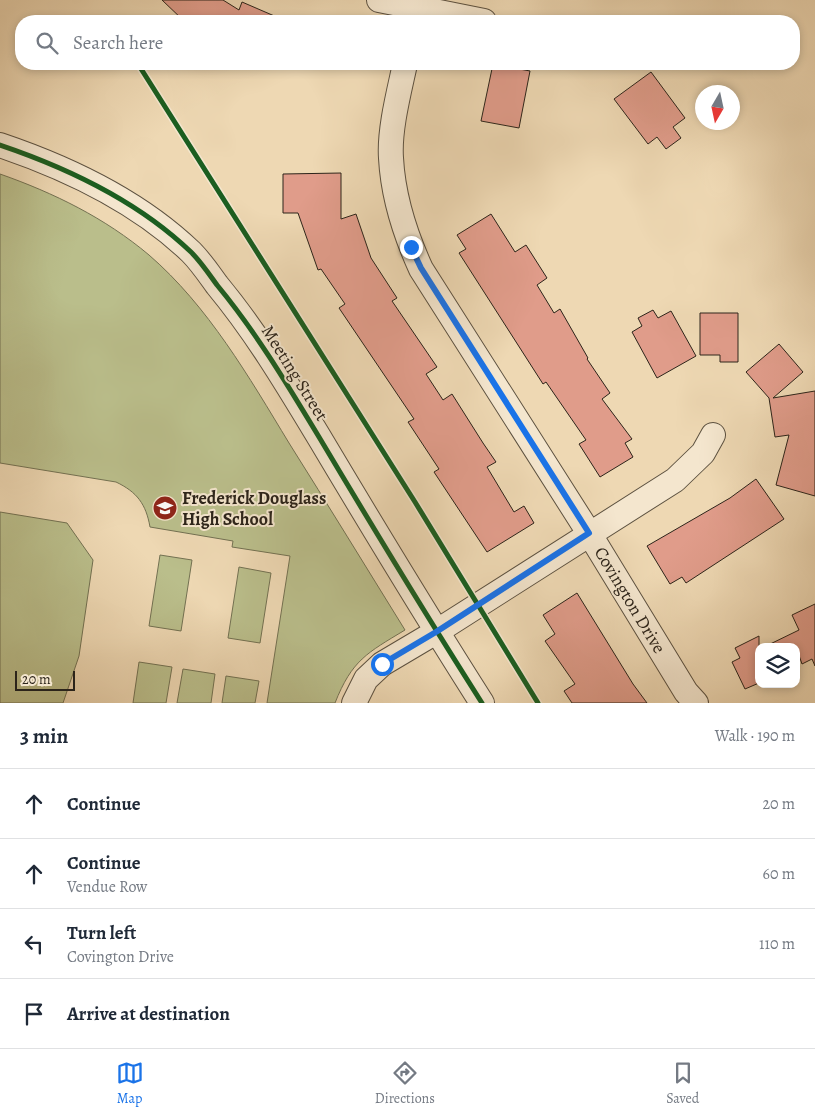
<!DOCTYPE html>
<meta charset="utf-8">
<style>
body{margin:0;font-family:Alegreya,serif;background:#f6f6f7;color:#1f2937}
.controls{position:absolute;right:15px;bottom:15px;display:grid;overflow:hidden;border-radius:10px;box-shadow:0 2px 8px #0003}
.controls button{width:45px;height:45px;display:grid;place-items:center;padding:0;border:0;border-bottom:1px solid #e0e1e3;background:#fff;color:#1f2937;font:25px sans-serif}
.compass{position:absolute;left:695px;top:85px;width:45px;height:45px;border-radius:50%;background:#fff;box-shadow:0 2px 8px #0003;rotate:189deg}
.scale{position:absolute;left:15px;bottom:12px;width:60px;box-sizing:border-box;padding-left:5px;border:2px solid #2c241a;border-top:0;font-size:14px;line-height:18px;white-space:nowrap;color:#2c241a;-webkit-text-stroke:4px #f4e6ce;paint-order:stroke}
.stop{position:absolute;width:15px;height:15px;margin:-11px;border:4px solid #1a73e8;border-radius:50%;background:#fff}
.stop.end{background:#1a73e8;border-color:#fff;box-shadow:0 1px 5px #0008}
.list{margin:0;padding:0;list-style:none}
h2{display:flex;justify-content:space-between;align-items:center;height:65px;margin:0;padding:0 20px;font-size:21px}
h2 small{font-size:16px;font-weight:400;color:#747a83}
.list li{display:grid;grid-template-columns:32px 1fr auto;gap:15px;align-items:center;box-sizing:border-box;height:70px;padding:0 20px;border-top:1px solid #e0e1e3}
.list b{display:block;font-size:19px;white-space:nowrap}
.list p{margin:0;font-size:16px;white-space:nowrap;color:#747a83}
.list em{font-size:16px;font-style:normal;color:#747a83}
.icon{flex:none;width:28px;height:28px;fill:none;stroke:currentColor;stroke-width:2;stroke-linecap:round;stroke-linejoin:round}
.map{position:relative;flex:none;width:815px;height:703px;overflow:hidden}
.search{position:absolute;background:#fff;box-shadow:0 2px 8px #0003;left:15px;right:15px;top:15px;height:55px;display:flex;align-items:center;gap:12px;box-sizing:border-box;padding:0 18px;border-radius:20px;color:#747a83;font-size:19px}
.sheet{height:345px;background:#fff}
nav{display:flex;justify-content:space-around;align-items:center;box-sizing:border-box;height:70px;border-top:1px solid #e0e1e3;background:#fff;font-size:14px;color:#747a83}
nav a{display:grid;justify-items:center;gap:2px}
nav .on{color:#1a73e8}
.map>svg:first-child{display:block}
.green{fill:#babe8b;stroke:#737152}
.building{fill:#e09c8a;stroke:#2c241a}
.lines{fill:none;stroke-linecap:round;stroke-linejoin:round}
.minor-casing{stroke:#5c5140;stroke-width:26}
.minor{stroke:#f4e6ce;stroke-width:24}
.cycleway-casing{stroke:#f4e6ce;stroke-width:8}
.cycleway{stroke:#1b5e20;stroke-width:5}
.route{stroke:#1a73e8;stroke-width:6}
.labels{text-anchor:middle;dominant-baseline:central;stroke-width:4;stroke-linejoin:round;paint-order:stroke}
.street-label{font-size:18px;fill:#2c241a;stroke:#f4e6ce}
.poi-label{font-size:18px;font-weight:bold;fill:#2c241a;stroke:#f4e6ce;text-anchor:start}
</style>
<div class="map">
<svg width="815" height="703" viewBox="0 0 815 703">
<rect width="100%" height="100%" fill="#eed8b3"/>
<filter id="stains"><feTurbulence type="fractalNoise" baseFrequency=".004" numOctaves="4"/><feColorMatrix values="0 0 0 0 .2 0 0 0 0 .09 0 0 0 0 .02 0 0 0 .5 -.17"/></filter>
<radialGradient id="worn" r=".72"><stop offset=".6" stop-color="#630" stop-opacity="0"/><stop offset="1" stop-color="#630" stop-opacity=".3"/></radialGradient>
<!-- green -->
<g class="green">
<path d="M0,174C54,193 105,218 149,255C208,306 249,377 289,443C328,505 366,567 405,630C367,653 352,660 335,703H267L290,556L232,547L233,541L150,527C146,504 137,492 116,482L0,463Z"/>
<path d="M0,512L67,523L93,560L79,656L63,703H0Z"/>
<path d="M160,555L192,560L181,631L149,626Z"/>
<path d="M239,567L271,573L260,643L228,638Z"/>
<path d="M139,662L172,667L166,703H133Z"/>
<path d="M183,669L215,674L211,703H177Z"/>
<path d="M226,676L259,681L255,703H222Z"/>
</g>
<!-- building -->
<g class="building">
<path d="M162,0H223L239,10L242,2L286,21H184Z"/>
<path d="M493,64L530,71L519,128L481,121Z"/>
<path d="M651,72L685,118L673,127L681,138L666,149L657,137L648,144L614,99Z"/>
<path d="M341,173V219L356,214L371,258L397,298L392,301L437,367L426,374L443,400L452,394L483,443L496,462L487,467L514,512L524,506L534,523L487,552L434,472L439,469L408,422L414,419L339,308L345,304L321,269L318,270L298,213H283V174Z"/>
<path d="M491,214L515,252L526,245L547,278L537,285L554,313L560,309L588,358L587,359L610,393L602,399L632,439L625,443L633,457L600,477L579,444L586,440L546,382L543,384L459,253L466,249L457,235Z"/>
<path d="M653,310L658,318L671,311L696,356L657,378L632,332L642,326L638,318Z"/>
<path d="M700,313H738V362H720V355H700Z"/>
<path d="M779,344L803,372L773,398L815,391V496L776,485L789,435L775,437L769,398L746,372Z"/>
<path d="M756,479L784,519L686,583L682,577L670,584L647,546L730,498Z"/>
<path d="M577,593L633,684L647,703H572L564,691L575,684L545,641L555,634L543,615Z"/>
<path d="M815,604V666L812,659L802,664L796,647H764L799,630L792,615Z"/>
<path d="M759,636V683L745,689L732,662L740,658L735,648Z"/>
</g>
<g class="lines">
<defs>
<g id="minor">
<path d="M379,0L484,21"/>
<path d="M405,64C399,92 389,130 391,158C393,196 405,234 421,269L589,533L686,692L696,703"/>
<path d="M0,145C68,168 138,201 191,252C201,262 209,274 217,285C256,332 287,384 319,437C372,526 426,615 482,703"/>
<path d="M354,703L366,679L382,664L436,632L675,480L703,453L713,435"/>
</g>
</defs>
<!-- minor casing -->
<use href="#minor" class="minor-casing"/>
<!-- minor -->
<use href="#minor" class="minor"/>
<defs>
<g id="cycleway">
<path d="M138,64L415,502L538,703"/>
<path d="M0,145C68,168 138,201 191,252C201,262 209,274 217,285C256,332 287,384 319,437C372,526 426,615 482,703"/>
</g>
</defs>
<!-- cycleway casing -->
<use href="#cycleway" class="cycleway-casing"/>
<!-- cycleway -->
<use href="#cycleway" class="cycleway"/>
</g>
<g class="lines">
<!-- route -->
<path class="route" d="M382,664L436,632L589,533L421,268L411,247"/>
</g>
<!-- icons -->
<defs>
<symbol id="school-disc" viewBox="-11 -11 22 22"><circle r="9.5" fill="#8f2418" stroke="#f4e6ce"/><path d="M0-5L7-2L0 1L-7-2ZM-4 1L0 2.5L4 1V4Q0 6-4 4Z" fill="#fff"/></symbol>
</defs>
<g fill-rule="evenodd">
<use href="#school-disc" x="151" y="494" width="28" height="28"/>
</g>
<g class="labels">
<!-- street labels -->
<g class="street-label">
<text transform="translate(295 373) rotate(58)">Meeting Street</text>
<text transform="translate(630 600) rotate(59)">Covington Drive</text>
</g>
<!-- poi labels -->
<g class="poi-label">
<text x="182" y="498">Frederick Douglass<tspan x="182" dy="21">High School</tspan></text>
</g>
</g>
<rect width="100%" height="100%" filter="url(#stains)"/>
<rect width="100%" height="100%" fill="url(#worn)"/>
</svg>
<div class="controls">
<button><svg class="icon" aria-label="layers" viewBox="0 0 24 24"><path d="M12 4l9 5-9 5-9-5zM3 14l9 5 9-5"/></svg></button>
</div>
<svg class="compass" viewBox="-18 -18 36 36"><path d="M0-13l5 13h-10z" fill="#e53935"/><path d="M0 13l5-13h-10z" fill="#747a83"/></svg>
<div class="scale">20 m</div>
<div class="stop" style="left:382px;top:664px"></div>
<div class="stop end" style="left:411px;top:247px"></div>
<div class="search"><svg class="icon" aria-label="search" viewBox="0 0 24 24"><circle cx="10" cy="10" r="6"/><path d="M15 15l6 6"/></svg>Search here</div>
</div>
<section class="sheet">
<h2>3 min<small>Walk · 190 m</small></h2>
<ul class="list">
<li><svg class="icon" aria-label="ahead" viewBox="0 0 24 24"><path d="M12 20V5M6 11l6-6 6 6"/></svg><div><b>Continue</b></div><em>20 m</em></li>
<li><svg class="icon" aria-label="ahead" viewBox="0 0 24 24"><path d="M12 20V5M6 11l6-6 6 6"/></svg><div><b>Continue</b><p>Vendue Row</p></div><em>60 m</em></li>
<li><svg class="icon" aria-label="left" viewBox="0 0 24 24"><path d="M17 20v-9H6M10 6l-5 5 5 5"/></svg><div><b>Turn left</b><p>Covington Drive</p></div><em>110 m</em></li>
<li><svg class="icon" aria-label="arrive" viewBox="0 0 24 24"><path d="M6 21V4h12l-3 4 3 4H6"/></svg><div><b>Arrive at destination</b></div></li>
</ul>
</section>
<nav>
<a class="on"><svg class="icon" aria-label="map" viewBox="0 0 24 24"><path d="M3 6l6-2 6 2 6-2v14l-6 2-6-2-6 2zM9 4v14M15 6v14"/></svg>Map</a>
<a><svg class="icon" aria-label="directions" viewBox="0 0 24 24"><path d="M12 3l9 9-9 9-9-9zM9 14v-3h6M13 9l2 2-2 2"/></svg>Directions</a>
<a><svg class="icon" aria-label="saved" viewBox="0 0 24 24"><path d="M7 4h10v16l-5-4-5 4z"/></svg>Saved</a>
</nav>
